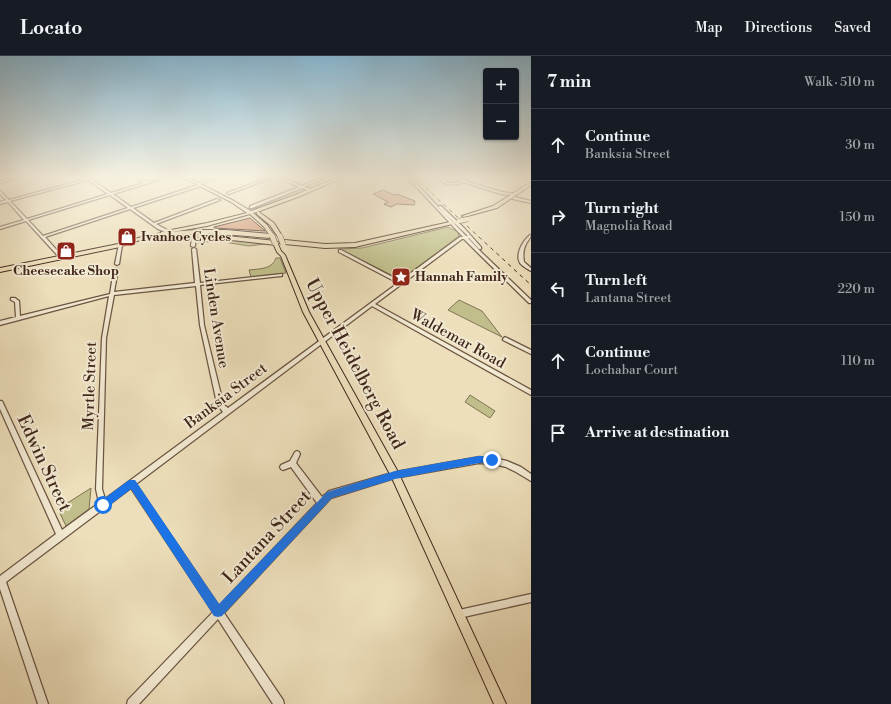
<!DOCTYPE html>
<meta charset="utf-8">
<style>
body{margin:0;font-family:"Libre Bodoni",serif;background:#242831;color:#f1f3f6}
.controls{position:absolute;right:12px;top:12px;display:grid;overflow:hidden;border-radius:4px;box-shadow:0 1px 3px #0004}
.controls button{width:36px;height:36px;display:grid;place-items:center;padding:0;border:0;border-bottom:1px solid #363941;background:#171b24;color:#f1f3f6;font:20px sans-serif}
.stop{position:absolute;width:12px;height:12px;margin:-9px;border:3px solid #1a73e8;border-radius:50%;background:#fff}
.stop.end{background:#1a73e8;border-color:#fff;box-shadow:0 1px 4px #0008}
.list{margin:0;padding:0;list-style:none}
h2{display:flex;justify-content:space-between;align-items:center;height:52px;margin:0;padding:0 16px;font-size:17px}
h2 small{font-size:13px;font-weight:400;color:#9ea1a6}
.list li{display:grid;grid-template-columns:26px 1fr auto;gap:12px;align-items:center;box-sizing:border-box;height:72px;padding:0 16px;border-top:1px solid #363941}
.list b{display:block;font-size:15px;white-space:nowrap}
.list p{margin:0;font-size:13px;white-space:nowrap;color:#9ea1a6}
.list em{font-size:13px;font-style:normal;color:#9ea1a6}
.icon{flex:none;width:22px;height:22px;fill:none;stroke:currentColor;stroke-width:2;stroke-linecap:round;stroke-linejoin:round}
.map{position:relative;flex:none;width:531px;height:648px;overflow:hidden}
header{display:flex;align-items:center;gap:24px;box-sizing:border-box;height:56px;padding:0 20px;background:#171b24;border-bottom:1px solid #363941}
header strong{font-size:19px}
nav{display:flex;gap:22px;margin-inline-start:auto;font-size:14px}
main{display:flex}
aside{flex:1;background:#171b24}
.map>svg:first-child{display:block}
.green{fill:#c0bf8b;stroke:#807353}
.building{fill:#d69d7d;stroke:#40271b}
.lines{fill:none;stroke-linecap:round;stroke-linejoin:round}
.minor-casing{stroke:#6b5543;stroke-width:2.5}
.major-casing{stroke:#40271b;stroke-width:2}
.highway-casing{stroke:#40271b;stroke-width:2}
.minor{fill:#f3ead3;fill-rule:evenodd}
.major{fill:#eddfbb;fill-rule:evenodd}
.highway{fill:#eddfbb;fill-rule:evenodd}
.rail{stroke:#40271b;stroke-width:1;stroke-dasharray:4 4;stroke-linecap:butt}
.major-bridge-far1-casing{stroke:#40271b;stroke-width:5;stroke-linecap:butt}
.major-bridge-casing{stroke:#40271b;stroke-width:6;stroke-linecap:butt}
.highway-bridge-casing{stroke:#40271b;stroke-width:5.5;stroke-linecap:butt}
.major-bridge-far1{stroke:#eddfbb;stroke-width:4}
.major-bridge{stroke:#eddfbb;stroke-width:5}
.highway-bridge{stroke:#eddfbb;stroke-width:4.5}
.route{fill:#1a73e8}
.labels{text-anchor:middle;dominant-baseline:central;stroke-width:4;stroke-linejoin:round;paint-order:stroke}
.far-poi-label{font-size:13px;font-weight:bold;fill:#40271b;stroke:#f3ead3;text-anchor:start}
.street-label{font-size:15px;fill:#40271b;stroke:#f3ead3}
.near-street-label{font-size:18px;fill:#40271b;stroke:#f3ead3}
</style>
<header>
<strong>Locato</strong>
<nav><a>Map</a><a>Directions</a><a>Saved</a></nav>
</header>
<main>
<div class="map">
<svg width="531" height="648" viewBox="0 0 531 648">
<rect width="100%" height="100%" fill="#eddfbb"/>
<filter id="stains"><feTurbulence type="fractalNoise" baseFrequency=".005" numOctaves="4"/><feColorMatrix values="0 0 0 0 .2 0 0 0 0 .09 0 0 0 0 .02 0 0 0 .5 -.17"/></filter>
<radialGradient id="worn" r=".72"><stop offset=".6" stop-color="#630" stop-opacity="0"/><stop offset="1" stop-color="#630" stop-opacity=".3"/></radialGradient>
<!-- green -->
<g class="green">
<path d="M301,132L305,134C289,142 266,155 249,151Z"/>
<path d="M448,171L458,176L459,180L401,224L340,193L362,192Z"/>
<path d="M198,181L229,182L265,188L249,190L217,185L195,187L194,183Z"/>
<path d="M276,202H280L286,217L251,221L249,214C259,213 273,213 276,202Z"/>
<path d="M459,244L482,255L502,281L448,254Z"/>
<path d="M470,339L495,355L490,362L465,346Z"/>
<path d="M91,432L89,453L66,470L58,453Z"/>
</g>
<!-- building -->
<g class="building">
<path d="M383,134L394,139L397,138L415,145L414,149L397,148L391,151L384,148L388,146L373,138Z"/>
<path d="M250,162L265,175L214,172V171Z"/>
</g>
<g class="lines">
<defs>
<g id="minor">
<path d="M16,121H21L0,127V125Z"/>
<path d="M85,121H88L111,137L144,127L134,121H137L147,126L164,121H168L113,138L131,151L201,128V130L133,152L154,167L217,143L220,144L156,168L169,175L170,176L168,177L158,173L130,153L45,181L62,200L63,201L61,202H60L26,165L0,173V171L24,164L8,146L0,148V146L6,144L0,138V135L9,144L86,123ZM88,124L108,138L27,163L10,145ZM110,139L128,152L43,180L28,164Z"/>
<path d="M215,121H219L198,129L196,128Z"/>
<path d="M270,121H274L229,138L227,137Z"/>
<path d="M277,121H281L302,130L323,121H327L304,131L311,133V135L302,132L252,152H250V150L299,131Z"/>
<path d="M407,121H410L466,180H468L439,152V150H441L464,172L481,191V193H479L469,182H468L481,196L531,244V247H529L479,198L464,183H462L375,248L531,334V339L372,250L136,428L219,550L317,447L291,411L283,414L281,413L280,411L281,409L290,405L295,396L297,395L299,396L300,398L296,407L322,441L327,437L329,435L395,416L479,401L494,402L507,405L521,411L531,418V425L516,416L506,411L494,408L479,407L395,422L331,442L224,557L283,644L284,648H273L218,563L139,648H127L128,644L213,556L131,432L6,526L48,648H38L0,533V520L56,478L0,353V345H2L3,347L62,474L99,447L96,433L102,282L109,240L0,269V265L16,261L15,246L11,244V242H15L19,245L20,260L110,238L114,213L116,212L118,213L114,236L195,227L192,193L194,192L196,193L200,227L282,218V220H281L200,229L204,269L222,343L224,349L228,352L398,227L339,196V194H341L400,225L460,181H463ZM196,230L200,269L216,343L220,352L223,356L105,443L102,433L106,282L114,239Z"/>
<path d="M438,121H441C447,128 452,128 460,125L450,121H454L462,124L467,121H470L465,125L502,136L515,138L514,139L501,138L463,126C453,130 445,130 438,121Z"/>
<path d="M514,141L531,145V147L513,143L512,142Z"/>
<path d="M192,179L195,180V190L193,191L191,190Z"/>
<path d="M530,179H531C530,183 528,184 526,188C523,193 523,200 524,206L531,212V215C528,213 522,210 520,207C515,198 523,185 530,179Z"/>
<path d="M119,188L122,189L119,208L117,209L115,208Z"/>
<path d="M505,281L531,294V298L503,284V283Z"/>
<path d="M531,538V546L459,562L456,561L455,558L456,555L459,554Z"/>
</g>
<g id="major">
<path d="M182,121H187L234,145L251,155L295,139L339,121H344L298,141L257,156H259L274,167L282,180V181H278L270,169L257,158V156L253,157L267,169L274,179V180H270L264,171L250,158L207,170L161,178V176L207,167L247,157L231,146Z"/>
<path d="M273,186H277L281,195L285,199L309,256L398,416L506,648H494L392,422L303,256L281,200L277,196L273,187Z"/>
</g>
<g id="highway">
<path d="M531,126V129L497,152L464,161L462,160L493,150Z"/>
<path d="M459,164L461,165V166L355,191L325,192L285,188L282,186L285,184L325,188L355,187Z"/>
<path d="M197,174H226L270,178L273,180L270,182L211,177L168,179L140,184L120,191L0,216V212L118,188L145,180L168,176Z"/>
<path d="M207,178L276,185L279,187L276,189L205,181V179Z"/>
</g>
</defs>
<!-- minor casing -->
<use href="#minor" class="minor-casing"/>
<!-- major casing -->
<use href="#major" class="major-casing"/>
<!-- highway casing -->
<use href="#highway" class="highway-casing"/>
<!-- minor -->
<use href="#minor" class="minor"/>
<!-- major -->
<use href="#major" class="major"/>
<!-- highway -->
<use href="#highway" class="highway"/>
<!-- rail -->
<path class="rail" d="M414,121L531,229"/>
<defs>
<path id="major-bridge-far1" d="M272,179L273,181"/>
<g id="major-bridge">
<path d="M272,180L275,187"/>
<path d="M280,180L283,188"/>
</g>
<path id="highway-bridge" d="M459,165L468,163"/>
</defs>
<!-- major-bridge-far1 casing -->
<use href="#major-bridge-far1" class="major-bridge-far1-casing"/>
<!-- major-bridge casing -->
<use href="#major-bridge" class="major-bridge-casing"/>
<!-- highway-bridge casing -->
<use href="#highway-bridge" class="highway-bridge-casing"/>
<!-- major-bridge-far1 -->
<use href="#major-bridge-far1" class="major-bridge-far1"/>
<!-- major-bridge -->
<use href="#major-bridge" class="major-bridge"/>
<!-- highway-bridge -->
<use href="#highway-bridge" class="highway-bridge"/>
</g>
<!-- sky -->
<linearGradient id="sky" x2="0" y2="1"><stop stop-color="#88b7d2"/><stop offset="0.57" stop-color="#f7f1e0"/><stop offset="1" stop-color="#f7f1e0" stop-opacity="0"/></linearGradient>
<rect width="531" height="212" fill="url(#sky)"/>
<!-- route -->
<path class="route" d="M479,400H492L496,404L492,407H479L395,423L332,442L222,560L218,561L214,560L131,433L106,452L103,453L100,452L98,449L100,446L129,424H135L219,548L327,436L395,415Z"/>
<!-- icons -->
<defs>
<symbol id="shop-square" viewBox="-11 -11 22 22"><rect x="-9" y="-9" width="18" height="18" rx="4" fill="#8f2418" stroke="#f3ead3"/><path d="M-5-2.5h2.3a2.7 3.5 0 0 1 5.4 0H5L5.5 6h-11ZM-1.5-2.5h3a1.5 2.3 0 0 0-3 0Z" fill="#fff"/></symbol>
<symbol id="sight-square" viewBox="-11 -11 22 22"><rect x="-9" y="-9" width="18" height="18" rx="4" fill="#8f2418" stroke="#f3ead3"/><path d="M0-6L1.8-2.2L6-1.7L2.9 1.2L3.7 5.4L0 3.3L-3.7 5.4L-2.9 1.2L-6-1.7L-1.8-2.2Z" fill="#fff"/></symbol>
</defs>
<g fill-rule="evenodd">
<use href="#shop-square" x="116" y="170" width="22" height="22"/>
<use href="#shop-square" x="55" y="184" width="22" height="22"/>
<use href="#sight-square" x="390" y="210" width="22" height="22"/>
</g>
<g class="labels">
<!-- far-poi labels -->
<g class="far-poi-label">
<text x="141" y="181">Ivanhoe Cycles</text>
<text x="66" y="215" text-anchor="middle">Cheesecake Shop</text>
<text x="415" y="221">Hannah Family</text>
</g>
<!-- street labels -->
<g class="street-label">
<text transform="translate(216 262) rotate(81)">Linden Avenue</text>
<text transform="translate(458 283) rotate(29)">Waldemar Road</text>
<text transform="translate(90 330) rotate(-88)">Myrtle Street</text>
<text transform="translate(226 340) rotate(-37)">Banksia Street</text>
</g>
<!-- near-street labels -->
<g class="near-street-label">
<text transform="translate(355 308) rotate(62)">Upper Heidelberg Road</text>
<text transform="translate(44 407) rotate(65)">Edwin Street</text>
<text transform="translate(267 481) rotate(-47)">Lantana Street</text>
</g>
</g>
<rect width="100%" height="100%" filter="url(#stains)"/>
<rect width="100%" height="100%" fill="url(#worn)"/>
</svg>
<div class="controls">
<button>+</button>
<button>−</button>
</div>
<div class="stop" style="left:103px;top:449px"></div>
<div class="stop end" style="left:492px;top:404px"></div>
</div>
<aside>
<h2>7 min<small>Walk · 510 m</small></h2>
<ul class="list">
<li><svg class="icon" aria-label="ahead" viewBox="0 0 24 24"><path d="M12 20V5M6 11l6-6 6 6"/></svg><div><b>Continue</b><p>Banksia Street</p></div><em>30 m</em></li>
<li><svg class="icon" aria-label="right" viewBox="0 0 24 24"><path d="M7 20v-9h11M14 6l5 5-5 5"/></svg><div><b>Turn right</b><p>Magnolia Road</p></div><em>150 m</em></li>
<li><svg class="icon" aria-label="left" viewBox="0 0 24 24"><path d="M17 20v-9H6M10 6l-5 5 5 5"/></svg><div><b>Turn left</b><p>Lantana Street</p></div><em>220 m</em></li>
<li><svg class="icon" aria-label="ahead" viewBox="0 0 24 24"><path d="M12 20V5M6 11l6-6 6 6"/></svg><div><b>Continue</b><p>Lochabar Court</p></div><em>110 m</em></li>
<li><svg class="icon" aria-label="arrive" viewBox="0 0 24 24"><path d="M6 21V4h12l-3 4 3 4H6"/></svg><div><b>Arrive at destination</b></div></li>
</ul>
</aside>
</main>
